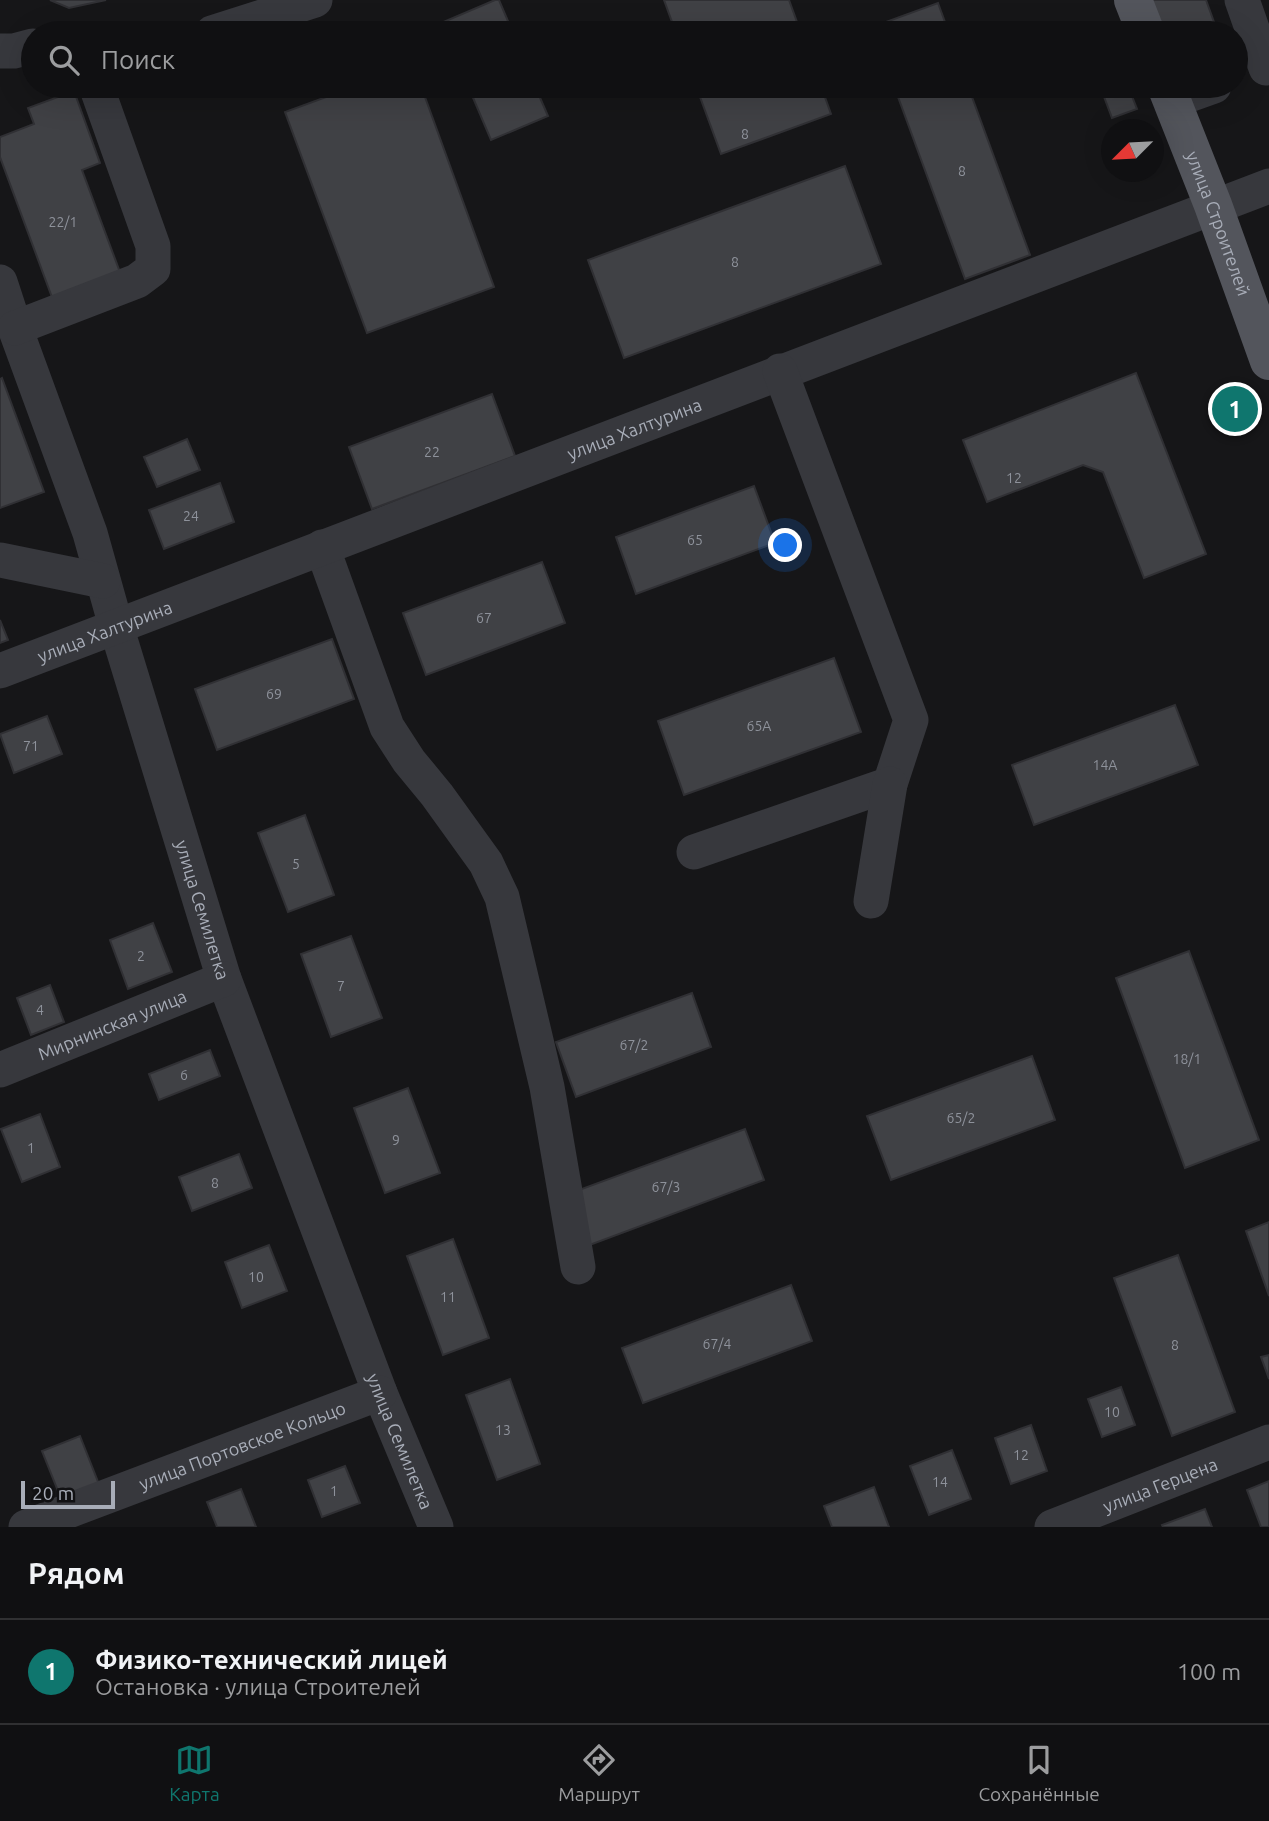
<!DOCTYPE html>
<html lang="ru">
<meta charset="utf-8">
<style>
body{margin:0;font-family:Ubuntu,sans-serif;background:#19191b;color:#f1f3f6}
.compass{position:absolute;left:1101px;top:119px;width:63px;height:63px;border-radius:50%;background:#101012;box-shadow:0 7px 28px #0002;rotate:246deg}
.scale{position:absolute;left:21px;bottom:18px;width:94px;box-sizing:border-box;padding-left:7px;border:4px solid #a8adb8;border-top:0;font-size:19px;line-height:24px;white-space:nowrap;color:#a8adb8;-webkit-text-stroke:5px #111113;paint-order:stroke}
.you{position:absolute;left:786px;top:546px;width:24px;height:24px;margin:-18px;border:5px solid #fff;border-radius:50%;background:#1a73e8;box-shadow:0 0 0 10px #1a73e833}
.badge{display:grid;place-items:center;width:46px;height:46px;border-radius:50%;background:#0f766e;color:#fff;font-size:23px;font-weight:700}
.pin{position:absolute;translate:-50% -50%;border:4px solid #fff;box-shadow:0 2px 7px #0006}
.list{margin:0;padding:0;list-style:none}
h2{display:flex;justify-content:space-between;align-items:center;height:91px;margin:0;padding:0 28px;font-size:30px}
h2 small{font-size:23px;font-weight:400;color:#9c9d9f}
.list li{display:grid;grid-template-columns:46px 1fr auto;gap:21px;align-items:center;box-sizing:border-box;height:105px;padding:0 28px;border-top:2px solid #303032}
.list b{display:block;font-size:26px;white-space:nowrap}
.list p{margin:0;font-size:23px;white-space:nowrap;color:#9c9d9f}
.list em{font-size:23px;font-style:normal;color:#9c9d9f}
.icon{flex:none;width:38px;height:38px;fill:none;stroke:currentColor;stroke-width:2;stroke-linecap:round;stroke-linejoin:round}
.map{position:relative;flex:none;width:1269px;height:1527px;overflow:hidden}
.search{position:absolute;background:#101012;box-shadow:0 7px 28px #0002;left:21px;right:21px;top:21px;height:77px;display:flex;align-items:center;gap:18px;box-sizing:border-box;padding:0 24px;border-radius:38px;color:#9c9d9f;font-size:26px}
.sheet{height:196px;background:#101012}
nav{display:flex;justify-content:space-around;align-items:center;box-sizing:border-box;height:98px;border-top:2px solid #303032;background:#101012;font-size:19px;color:#9c9d9f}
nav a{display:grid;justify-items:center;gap:4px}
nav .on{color:#0f766e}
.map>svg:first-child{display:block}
.building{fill:#404145;stroke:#303034;stroke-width:2}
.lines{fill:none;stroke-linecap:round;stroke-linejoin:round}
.minor{stroke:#37383d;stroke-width:35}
.major{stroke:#53555c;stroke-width:38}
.labels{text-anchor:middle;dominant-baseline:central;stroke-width:6;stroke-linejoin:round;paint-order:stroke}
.number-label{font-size:14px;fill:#8e929b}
.street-label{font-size:18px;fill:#a8adb8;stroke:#111113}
</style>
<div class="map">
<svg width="1269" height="1527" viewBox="0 0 1269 1527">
<rect width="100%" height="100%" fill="#161618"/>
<!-- building -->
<g class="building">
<path d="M50,0H106L69,8Z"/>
<path d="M495,0H499L513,33H445L441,23Z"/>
<path d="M664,0H789L801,33H676Z"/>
<path d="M1147,0H1206L1218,33H1159Z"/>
<path d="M938,3L949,33H874L872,27Z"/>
<path d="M356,86H421L494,287L367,333L285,112Z"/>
<path d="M468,86H535L548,116L491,140Z"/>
<path d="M696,86H821L831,114L721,154Z"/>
<path d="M894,86H968L1030,255L965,279Z"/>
<path d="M1100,86H1128L1137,109L1112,118Z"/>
<path d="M74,91L100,163L82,170L121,275L53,300L0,157V137L34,124L28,108Z"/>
<path d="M845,166L881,264L624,358L588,260Z"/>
<path d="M1136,373L1206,554L1144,578L1103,472L1083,465L987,502L963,440Z"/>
<path d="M2,378L44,492L0,508V379Z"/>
<path d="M492,394L515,456L372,509L349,447Z"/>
<path d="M187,439L200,470L157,487L144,457Z"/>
<path d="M220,483L234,522L164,549L149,510Z"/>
<path d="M754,486L775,543L636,594L616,537Z"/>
<path d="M542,562L565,623L426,675L403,613Z"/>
<path d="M0,620L8,640L0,643Z"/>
<path d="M332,639L354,699L217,750L195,689Z"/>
<path d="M834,658L861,732L684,795L658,721Z"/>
<path d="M1175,705L1198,765L1034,825L1012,765Z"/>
<path d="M47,716L62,754L14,773L0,734Z"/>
<path d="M305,815L334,895L288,912L258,833Z"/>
<path d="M153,923L172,972L128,989L110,940Z"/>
<path d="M351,936L382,1018L331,1037L301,954Z"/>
<path d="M1189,951L1259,1140L1185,1168L1116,978Z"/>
<path d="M50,985L64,1022L31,1035L17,998Z"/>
<path d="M692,993L711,1047L576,1097L556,1042Z"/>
<path d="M210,1050L220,1076L159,1100L149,1074Z"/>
<path d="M1032,1056L1055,1120L891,1180L867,1116Z"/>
<path d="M408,1088L440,1173L385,1193L354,1108Z"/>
<path d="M40,1114L60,1167L22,1182L1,1129Z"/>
<path d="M745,1129L764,1180L587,1246L568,1194Z"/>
<path d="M239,1154L252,1188L192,1211L179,1177Z"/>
<path d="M1269,1222V1296L1246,1231Z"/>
<path d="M453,1239L489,1338L443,1355L407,1256Z"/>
<path d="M269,1245L287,1291L242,1308L225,1262Z"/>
<path d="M1178,1255L1235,1412L1172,1436L1114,1278Z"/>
<path d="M791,1285L812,1341L643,1403L622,1348Z"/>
<path d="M1269,1355V1379L1261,1357Z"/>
<path d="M510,1379L540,1464L497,1480L466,1395Z"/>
<path d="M1121,1387L1135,1425L1102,1437L1088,1399Z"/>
<path d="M1031,1425L1047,1471L1011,1484L995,1438Z"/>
<path d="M80,1436L102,1492L64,1506L42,1451Z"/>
<path d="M952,1450L971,1499L929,1515L910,1466Z"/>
<path d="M345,1466L360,1503L322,1517L308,1480Z"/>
<path d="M1269,1481V1527H1261L1247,1490Z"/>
<path d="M874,1487L889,1527H832L824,1506Z"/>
<path d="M241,1489L256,1527H217L207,1502Z"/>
<path d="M1205,1509L1212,1527H1163L1162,1525Z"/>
</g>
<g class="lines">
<!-- minor -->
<g class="minor">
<path d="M1242,0L1266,68"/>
<path d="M212,33L315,0"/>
<path d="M0,51H14L33,46"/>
<path d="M1172,101L1214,86"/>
<path id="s1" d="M0,282L15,328L90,533L116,626L224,979L380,1393L436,1527"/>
<path d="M15,328L137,281L153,269V246L96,86"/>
<path d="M322,547L387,727L409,761L437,795L486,863L502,897L547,1087L578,1267"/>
<path d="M0,560L103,581"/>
<path id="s2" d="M0,671L1269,186"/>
<path d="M694,852L890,784L911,720L780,371"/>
<path d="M871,901L890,784"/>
<path id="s3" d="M0,1070L224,979"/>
<path id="s4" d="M26,1527L380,1393"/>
<path id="s5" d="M1052,1527L1269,1442"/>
</g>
<!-- major -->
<g class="major">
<path d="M1133,0L1146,33"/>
<path id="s6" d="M1166,86L1213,205L1269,361"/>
</g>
</g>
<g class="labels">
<!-- number labels -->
<g class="number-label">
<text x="745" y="134">8</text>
<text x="962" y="171">8</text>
<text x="63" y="222">22/1</text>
<text x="735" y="262">8</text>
<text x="432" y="452">22</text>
<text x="1014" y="478">12</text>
<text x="191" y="516">24</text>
<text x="695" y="540">65</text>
<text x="484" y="618">67</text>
<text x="274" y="694">69</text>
<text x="759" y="726">65А</text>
<text x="31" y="746">71</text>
<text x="1105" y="765">14А</text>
<text x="296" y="864">5</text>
<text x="141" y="956">2</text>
<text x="341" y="986">7</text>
<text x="40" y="1010">4</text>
<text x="634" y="1045">67/2</text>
<text x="1187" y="1059">18/1</text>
<text x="184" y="1075">6</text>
<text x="961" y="1118">65/2</text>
<text x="396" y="1140">9</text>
<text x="31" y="1148">1</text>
<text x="215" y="1183">8</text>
<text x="666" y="1187">67/3</text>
<text x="256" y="1277">10</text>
<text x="448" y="1297">11</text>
<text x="717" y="1344">67/4</text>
<text x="1175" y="1345">8</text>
<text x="1112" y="1412">10</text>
<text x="503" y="1430">13</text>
<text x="1021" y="1455">12</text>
<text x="940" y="1482">14</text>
<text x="334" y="1491">1</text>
</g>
<!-- street labels -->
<g class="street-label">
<text stroke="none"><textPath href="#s6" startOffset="147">улица Строителей</textPath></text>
<text stroke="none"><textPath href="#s2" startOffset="679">улица Халтурина</textPath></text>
<text stroke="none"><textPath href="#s2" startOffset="112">улица Халтурина</textPath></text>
<text stroke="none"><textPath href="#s1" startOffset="660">улица Семилетка</textPath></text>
<text stroke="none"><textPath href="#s3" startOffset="121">Мирнинская улица</textPath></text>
<text stroke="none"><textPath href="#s1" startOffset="1227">улица Семилетка</textPath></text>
<text stroke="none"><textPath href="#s4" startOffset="231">улица Портовское Кольцо</textPath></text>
<text stroke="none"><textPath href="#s5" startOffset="116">улица Герцена</textPath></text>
</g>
</g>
</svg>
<svg class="compass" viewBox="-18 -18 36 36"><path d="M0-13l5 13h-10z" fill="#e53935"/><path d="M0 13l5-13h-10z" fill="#9c9d9f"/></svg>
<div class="scale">20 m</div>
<div class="you"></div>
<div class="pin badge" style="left:1235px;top:409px">1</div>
<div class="search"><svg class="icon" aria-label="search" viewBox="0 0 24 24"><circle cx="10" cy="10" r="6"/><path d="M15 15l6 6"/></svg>Поиск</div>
</div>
<section class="sheet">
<h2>Рядом<small></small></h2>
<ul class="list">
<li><span class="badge">1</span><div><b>Физико-технический лицей</b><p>Остановка · улица Строителей</p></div><em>100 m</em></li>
</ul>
</section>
<nav>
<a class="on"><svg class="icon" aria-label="map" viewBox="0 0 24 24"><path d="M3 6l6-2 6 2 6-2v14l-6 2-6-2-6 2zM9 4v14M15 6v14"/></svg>Карта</a>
<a><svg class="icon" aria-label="directions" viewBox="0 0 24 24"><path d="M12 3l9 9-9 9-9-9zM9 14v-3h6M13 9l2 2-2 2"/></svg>Маршрут</a>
<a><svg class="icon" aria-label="saved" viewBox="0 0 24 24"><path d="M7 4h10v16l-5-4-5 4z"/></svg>Сохранённые</a>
</nav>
